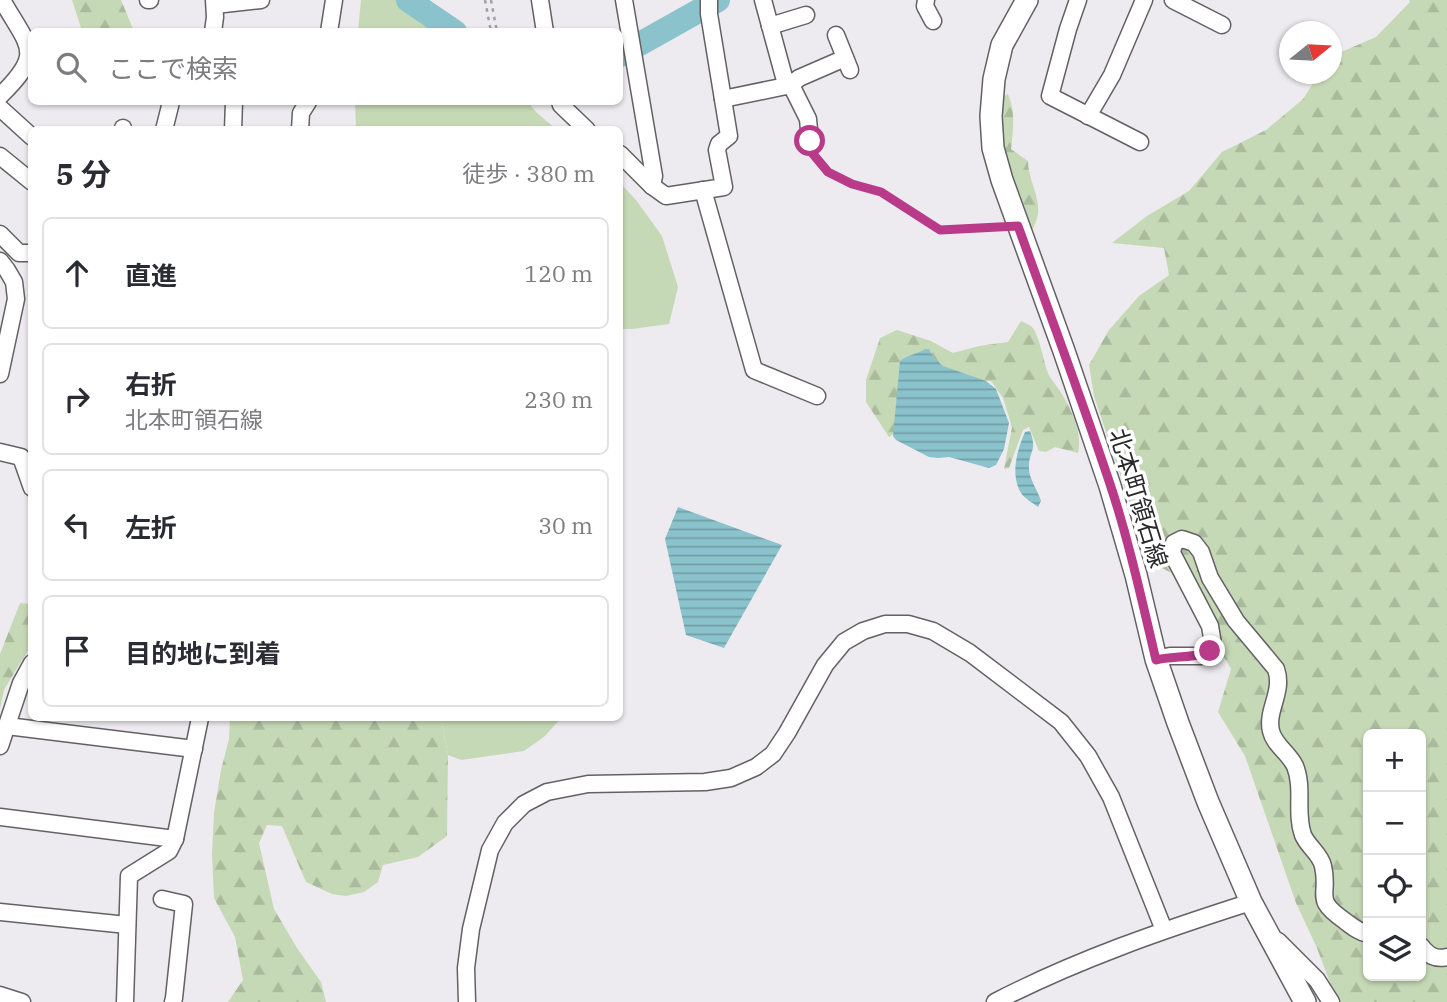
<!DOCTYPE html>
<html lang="ja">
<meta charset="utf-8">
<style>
body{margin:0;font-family:"IBM Plex Serif","Noto Sans JP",serif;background:#f7f7f7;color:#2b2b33}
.controls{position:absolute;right:21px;bottom:21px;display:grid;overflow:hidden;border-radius:10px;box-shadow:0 2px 5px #0004}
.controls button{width:63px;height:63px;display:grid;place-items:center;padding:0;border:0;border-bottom:2px solid #e1e1e2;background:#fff;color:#2b2b33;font:35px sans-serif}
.compass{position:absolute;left:1279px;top:21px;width:63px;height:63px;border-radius:50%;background:#fff;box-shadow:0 2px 5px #0004;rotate:72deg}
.stop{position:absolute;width:21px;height:21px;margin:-16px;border:5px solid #b93a88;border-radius:50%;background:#fff}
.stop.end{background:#b93a88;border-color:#fff;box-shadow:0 2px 7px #0008}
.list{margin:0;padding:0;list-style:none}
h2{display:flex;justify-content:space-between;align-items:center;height:91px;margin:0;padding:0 28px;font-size:30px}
h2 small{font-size:23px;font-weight:400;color:#7c7c81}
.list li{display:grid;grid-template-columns:46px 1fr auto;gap:21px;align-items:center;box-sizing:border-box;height:112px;margin:0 14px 14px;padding:0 14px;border:2px solid #e1e1e2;border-radius:10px}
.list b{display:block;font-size:26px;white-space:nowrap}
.list p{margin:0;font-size:23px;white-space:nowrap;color:#7c7c81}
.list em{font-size:23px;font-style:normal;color:#7c7c81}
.icon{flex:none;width:38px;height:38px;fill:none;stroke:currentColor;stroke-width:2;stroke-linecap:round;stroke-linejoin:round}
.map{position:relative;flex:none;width:1447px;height:1002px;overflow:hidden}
.search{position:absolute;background:#fff;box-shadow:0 2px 5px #0004;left:28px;top:28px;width:595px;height:77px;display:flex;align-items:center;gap:18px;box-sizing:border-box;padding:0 24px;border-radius:10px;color:#7c7c81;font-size:26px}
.panel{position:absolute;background:#fff;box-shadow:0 2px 5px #0004;left:28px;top:126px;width:595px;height:595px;border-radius:10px}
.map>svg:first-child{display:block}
.green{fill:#c6d9b6}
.forest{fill:url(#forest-firs);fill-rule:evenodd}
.water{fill:url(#water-rules)}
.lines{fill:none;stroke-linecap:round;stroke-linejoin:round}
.river{stroke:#8bc3cc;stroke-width:24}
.minor-casing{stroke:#636165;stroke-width:19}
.major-casing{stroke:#636165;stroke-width:24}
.path{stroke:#a3a1a4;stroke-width:2.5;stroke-dasharray:3.5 5;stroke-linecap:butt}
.minor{stroke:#fff;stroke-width:16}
.major{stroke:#fff;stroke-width:21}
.route{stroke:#b93a88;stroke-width:9}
.labels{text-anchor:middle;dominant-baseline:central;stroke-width:7;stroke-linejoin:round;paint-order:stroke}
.street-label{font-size:24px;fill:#29282a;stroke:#fff}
</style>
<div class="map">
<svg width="1447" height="1002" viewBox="0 0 1447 1002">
<defs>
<pattern id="forest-firs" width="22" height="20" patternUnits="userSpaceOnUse" patternTransform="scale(1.75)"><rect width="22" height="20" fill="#c6d9b6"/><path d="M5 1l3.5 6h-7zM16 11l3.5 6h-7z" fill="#aaba9d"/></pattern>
<pattern id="water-rules" width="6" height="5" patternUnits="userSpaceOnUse" patternTransform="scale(1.75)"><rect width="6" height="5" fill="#8bc3cc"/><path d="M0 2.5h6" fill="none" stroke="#729ea6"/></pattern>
</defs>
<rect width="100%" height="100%" fill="#edebef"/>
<!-- green -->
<g class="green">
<path d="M361,0H429L462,31H358Z"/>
<path d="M355,102H528L536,112L556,129H356Z"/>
<path d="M620,183L636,200L662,236L678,287L669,324L632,329H620Z"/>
<path d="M441,718H561L545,736L524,751L461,760L448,755Z"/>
</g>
<!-- forest -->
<g class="forest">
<path d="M72,0H121L134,31H82Z"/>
<path d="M1409,0H1447V1002H1337L1317,948L1296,903L1245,756L1218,712L1231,669L1177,576L1149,561L1094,396L1089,365L1109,330L1139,296L1169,275L1164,248L1112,243L1147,216L1189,191L1222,152L1266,130L1303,99L1319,74H1332V56L1376,37L1410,2ZM1368,734H1421V976H1368Z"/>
<path d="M1008,94C1016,112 1013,130 1011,149L1028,161C1028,179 1040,196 1038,214C1037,220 1034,226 1032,231L1028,228L1003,151L999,98Z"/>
<path d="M1021,321C1024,323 1028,324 1031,326C1041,336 1043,365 1050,377C1053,382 1057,386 1060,391C1071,409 1083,432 1078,453L1055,447L1046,452L1039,451L1029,427L1023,430L1009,468L1004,469L1012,427L1003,398L991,381H970L889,437L866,402V380L880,338L897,330L931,341L953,353L979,346L1008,342Z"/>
<path d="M20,603L31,604V645L4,690L0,709V654Z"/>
<path d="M230,718H441L448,755L447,836L418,857L383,865L378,882L364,892L346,896L332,894L306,882L282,826L267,825L259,843L274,909L297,948L321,982L326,1002H228L243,980L235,937L214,898L212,854L214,813L221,770L229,739Z"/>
</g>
<!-- water -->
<g class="water">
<path d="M925,349H929L933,357L943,366L986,381L996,389L1009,423L1004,449L996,465L989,468L949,457L938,458L929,457L896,440L893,436L900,361C907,355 916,355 925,349Z"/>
<path d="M1030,431C1038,452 1028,451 1029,469C1029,478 1038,491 1041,501L1038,507C1033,503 1024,498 1021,493C1010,474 1017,450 1025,432Z"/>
<path d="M678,507L782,545L724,648L686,635L665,539Z"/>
</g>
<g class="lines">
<!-- river -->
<g class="river">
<path d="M408,0L455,32"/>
<path d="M620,55L718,0"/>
</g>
<defs>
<g id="minor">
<path d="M148,0H150"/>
<path d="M540,0L545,32"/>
<path d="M624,0L654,176L652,186"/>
<path d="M763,0L784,77L791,85L799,78L845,58"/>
<path d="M926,0L925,6L933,21"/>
<path d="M1078,0L1068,29L1050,96L1140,142"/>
<path d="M1173,0L1222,25"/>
<path d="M215,5L261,0"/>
<path d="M770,26L806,15"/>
<path d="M213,32L215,17L214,0"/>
<path d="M329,32L334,0"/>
<path d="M836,35L850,70"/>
<path d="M0,96C45,52 29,48 2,0"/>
<path d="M723,99L791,85L808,119L810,141"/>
<path d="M560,102L561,105L587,130"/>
<path d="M0,108L32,137"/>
<path d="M1088,116L1112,75L1144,0"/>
<path d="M123,130V128"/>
<path d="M164,130L171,102"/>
<path d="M233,130L234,102"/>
<path d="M300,130L301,113L308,102"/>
<path d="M620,154L652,186L666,196L724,187L717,150L719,144L729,136L709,14V0"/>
<path d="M0,156L32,182"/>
<path d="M703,190L754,370L817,396"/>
<path d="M0,234L19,253H32"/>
<path d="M0,261L7,270L14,282L16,299L0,374"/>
<path d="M0,452L21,457L32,488"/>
<path d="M1156,659L1170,656H1202L1210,651L1213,644L1210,626L1172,553L1174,543L1182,539L1194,543L1201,552L1210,578L1236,621L1276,669C1284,692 1266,710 1271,731C1274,745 1289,753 1295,766C1304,788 1295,813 1303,835C1308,847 1320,853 1323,866C1330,897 1312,898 1345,921C1353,927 1359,932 1368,934"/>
<path d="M7,726L194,749"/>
<path d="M0,746L21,683L32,663"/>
<path d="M0,817L175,839"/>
<path d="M162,899L184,904L174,998L173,1002"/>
<path d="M0,912L127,925"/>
<path d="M1278,941L1317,980L1331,1002"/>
<path d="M1421,946C1428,955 1435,960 1447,957"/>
<path d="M0,995L22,1002"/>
<path d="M125,1002L129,876L169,851L175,839L200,718"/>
<path d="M467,1002L466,968L471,929L490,850L505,823L524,804L547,792L588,784L705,782L731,778L756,767L773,754L787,733L825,665L844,642L863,631L885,624H908L933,631L970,653L1061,722L1088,756L1111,797L1164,930"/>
<path d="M995,1002C1076,960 1163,930 1251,902"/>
</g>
<path id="major" d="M1027,0L1002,45L994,79L991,116L993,148L1002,180L1064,351L1110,486L1136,575L1156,659L1178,723L1208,802L1251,902L1305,1002"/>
</defs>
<!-- minor casing -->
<use href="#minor" class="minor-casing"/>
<!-- major casing -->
<use href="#major" class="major-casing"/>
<!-- path -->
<g class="path">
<path d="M485,0L491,32"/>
<path d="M491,0L497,32"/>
<path d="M813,154L828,172L852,184L881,192L940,230L1000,227"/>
</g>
<!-- minor -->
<use href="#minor" class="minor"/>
<!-- major -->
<use href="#major" class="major"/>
</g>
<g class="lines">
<!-- route -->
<path class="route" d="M810,141L813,154L828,172L852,184L881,192L940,230L1018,226C1049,312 1081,397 1110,484C1129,541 1142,601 1156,660C1171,656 1200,658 1210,651"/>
</g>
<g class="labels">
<!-- street labels -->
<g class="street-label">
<text transform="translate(1139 498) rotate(73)">北本町領石線</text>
</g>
</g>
</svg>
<div class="controls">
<button>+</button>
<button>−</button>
<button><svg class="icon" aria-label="locate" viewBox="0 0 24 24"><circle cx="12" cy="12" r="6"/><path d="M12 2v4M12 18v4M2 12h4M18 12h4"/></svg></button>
<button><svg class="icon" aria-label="layers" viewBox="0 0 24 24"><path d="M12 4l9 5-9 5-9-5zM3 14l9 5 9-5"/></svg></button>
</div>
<svg class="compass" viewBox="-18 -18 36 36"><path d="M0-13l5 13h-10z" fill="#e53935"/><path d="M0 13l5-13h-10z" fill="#7c7c81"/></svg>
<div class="stop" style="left:810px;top:141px"></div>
<div class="stop end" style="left:1210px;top:651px"></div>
<div class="search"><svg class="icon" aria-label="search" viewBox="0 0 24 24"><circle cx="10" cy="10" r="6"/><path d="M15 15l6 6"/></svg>ここで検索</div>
<section class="panel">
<h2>5 分<small>徒歩 · 380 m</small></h2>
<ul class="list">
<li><svg class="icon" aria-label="ahead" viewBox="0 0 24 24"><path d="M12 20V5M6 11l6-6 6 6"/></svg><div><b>直進</b></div><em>120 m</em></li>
<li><svg class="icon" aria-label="right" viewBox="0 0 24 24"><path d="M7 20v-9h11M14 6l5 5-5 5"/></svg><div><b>右折</b><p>北本町領石線</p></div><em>230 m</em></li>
<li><svg class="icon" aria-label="left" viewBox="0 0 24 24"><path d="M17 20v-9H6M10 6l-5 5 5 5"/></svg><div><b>左折</b></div><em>30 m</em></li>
<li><svg class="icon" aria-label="arrive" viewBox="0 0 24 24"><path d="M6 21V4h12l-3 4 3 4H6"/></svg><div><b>目的地に到着</b></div></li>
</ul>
</section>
</div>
